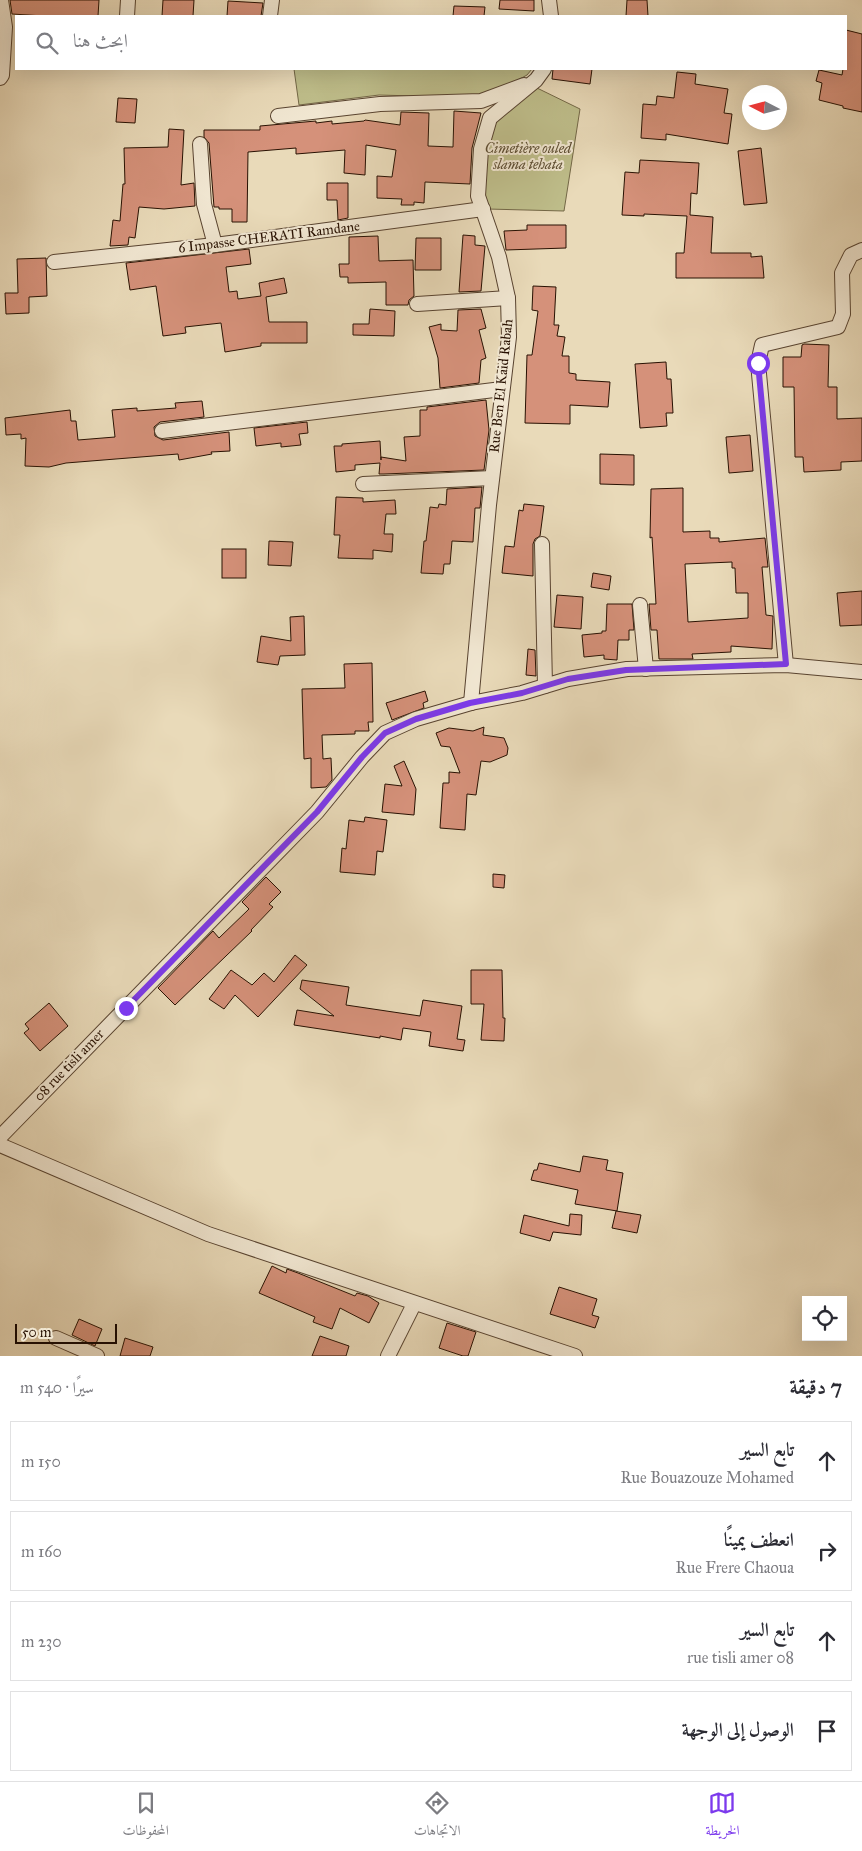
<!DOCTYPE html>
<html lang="ar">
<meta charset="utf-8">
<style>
body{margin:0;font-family:"IM FELL Great Primer",Amiri,serif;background:#f7f7f7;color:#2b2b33;direction:rtl}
.controls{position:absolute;right:15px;bottom:15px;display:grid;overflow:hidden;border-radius:0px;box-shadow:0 5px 20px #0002}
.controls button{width:45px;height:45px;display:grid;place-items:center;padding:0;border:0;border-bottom:1px solid #e1e1e2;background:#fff;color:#2b2b33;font:25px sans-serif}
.compass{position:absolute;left:742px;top:85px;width:45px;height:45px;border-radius:50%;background:#fff;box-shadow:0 5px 20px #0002;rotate:276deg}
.scale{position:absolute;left:15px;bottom:12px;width:102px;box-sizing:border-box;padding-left:5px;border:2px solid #281102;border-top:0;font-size:14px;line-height:18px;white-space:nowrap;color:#281102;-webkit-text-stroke:4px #f1e7d2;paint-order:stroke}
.stop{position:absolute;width:15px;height:15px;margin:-11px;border:4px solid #7c3aed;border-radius:50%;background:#fff}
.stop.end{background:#7c3aed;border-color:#fff;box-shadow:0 1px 5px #0008}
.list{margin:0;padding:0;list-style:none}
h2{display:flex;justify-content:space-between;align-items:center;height:65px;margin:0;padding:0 20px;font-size:21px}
h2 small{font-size:16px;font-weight:400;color:#7c7c81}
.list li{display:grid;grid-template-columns:32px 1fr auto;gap:15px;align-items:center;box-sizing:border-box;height:80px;margin:0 10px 10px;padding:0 10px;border:1px solid #e1e1e2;border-radius:0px}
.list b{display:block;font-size:19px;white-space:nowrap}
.list p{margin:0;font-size:16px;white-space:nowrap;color:#7c7c81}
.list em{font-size:16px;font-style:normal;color:#7c7c81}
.icon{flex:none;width:28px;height:28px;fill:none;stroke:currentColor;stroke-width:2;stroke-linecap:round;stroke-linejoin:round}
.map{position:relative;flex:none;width:862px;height:1356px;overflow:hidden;direction:ltr}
.search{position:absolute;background:#fff;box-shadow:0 5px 20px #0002;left:15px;right:15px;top:15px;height:55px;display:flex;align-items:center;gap:12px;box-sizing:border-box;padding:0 18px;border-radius:0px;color:#7c7c81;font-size:19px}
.sheet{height:425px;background:#fff}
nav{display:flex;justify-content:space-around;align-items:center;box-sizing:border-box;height:70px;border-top:1px solid #e1e1e2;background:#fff;font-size:14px;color:#7c7c81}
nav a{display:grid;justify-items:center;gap:2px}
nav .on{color:#7c3aed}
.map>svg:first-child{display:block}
.green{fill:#bebd8a;stroke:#736746}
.building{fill:#d5917a;stroke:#281102;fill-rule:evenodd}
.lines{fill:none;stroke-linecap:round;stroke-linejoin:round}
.street-casing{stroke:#584330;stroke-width:16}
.street{stroke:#f1e7d2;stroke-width:14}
.route{stroke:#7c3aed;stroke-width:6}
.labels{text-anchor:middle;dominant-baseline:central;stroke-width:4;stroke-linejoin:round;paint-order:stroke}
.park-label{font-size:14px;font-style:italic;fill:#5c4d32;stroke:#f1e7d2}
.street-label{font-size:14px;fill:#281102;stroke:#f1e7d2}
</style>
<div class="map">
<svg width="862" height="1356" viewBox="0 0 862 1356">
<rect width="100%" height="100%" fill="#e9dab9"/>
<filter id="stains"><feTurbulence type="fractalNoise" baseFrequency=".004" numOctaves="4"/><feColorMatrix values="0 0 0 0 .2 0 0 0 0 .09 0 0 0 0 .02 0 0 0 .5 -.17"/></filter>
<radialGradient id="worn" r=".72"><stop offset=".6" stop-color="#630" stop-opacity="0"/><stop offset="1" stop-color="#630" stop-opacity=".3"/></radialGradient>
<!-- green -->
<g class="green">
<path d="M294,69H532L527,75L485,98L379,95L299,105Z"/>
<path d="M537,88L580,109L564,211L487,209L481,195L492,120L511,103Z"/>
</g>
<!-- building -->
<g class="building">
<path d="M10,0H99L98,16H44L12,14Z"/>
<path d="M163,0H194L193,16H162Z"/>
<path d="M500,0H534V11L499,9Z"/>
<path d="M627,0H647L648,16H626Z"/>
<path d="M228,1L263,3L261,16H227Z"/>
<path d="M454,6L485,7L484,16H453Z"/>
<path d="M846,30L862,34V112L843,108V106L819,100L822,83L816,81L819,70L842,75L843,69H846Z"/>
<path d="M553,69H592L590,84L552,79Z"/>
<path d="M677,72L696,74L695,84L728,89L724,113L732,114L728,144L666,134V140L641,138L643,104L656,105L657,96L674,98Z"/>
<path d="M118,98L137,99L135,123L116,122Z"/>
<path d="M454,111L481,113L472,148L470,184L425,182L424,203L414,202V205H401L402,199L377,198V176L392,177L396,150L366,145L365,175L344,173L345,150L296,154V148L248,152L247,222H232V209H219V207H214L209,143L204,137V130H260V126L316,121V123L332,121V124L364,121L365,120L400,125L401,112L429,113L428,146L453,147Z"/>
<path d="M169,129L184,130L181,185L194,183L195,206L164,209L139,207L135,238L129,237L128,245L110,246L113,220L120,221L123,184H125L124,148L168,147Z"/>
<path d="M761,148L767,203L744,205L738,151Z"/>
<path d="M640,160L699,163L697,194L691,193L690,215L713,217L711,253H751V257L762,256L764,278H676V253H684L687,216L644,214V216L622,215L625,172L639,173Z"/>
<path d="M327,183H348V218L338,220L337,200H327Z"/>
<path d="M527,225H566V248L506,250L504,231L527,230Z"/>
<path d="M463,235L475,236V245L485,246L481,291L459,292Z"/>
<path d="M378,236L379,261L413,260L414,296L409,300L408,305H386V282L348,283V277H340L339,264H349V237Z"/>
<path d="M416,238H441V270H415Z"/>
<path d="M249,249L251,264L226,267L229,292L237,291L238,299L261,296L259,283L284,278L287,293L266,297L269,322H307V343H261V346L225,352L221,323L185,327L186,333L163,336L156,286L130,290L126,263Z"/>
<path d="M46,258L47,296L29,297V313L6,314L5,293H18L17,259Z"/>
<path d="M533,286L556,287L554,325H559L557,336L565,337L562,356H569V373L576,374V380L610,382L608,407L570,405V424L525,423L527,355H532L538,311L532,310Z"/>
<path d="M370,309L395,311L394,336L353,335V324H369Z"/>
<path d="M481,309L486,328L479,330L486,358L481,360L479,383L440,388L438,358L429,327L441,324V330L457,331L458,310Z"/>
<path d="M804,344L829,345L828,387H837V419L862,418V461L841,462V470L804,472L803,457H795L794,387H783V357H801L802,345Z"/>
<path d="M666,362L667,379H671L673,413H666L667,426L640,428L635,364Z"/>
<path d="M486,400L489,430L484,470L384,474H379L380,463L355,465V470L336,472L334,446H342V444L380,441L381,460V457L406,461L404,437L420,436V410H427V407Z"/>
<path d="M202,401L204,417L160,422L154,427L155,436L163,440L229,432L230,451L211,452L212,454L179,460L178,454L66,463L49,467L25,466L26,438L21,439V434L6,435L5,418L70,410L71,421H76L78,440L115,437L112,410L137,408V411L176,408L175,403Z"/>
<path d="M307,422L308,433L299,434L301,445L281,447V443L256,446L254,428Z"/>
<path d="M750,435L753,471L729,473L726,437Z"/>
<path d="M600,454L634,455V485L600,484Z"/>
<path d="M482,487L480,508H475L473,542L452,541L450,564H444L443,574L421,573L424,541H426L430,507L438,508L439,504L446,505L447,489Z"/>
<path d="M683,488V532L710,531V538H719V542L765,538L768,567H762L766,615L773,616L772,649L731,646V652L692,654L693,659H659L657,630H651L649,604H656L652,537L650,538L651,489ZM732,562V568H735L736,593H748V618L688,622L685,564Z"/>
<path d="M336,497L363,498V502L395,500L396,514H386L384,534H393L392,552L373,550V559L338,558L340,535H334Z"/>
<path d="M524,504L544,506L540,536L535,539L533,544V576L502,573L505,546L514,547L519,510L523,511Z"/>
<path d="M269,541L293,542L291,566L268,565Z"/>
<rect x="222" y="549" width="24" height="29"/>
<path d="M593,573L611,576L609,590L591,587Z"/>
<path d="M862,591V625L840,626L837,593Z"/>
<path d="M557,595L583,597L581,629L554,627Z"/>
<path d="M607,604H632L634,630H629V640H618L617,660L604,659V655L584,657L582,635L602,633V631H606Z"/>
<path d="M304,616L305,655L280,656L278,665L257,662L261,636L291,641L290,617Z"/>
<path d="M528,649L535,650L536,676L526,675Z"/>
<path d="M372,663L373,722H368L369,731H355V734L322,735L323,759L331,758L332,780L326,787L311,788V758L304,759L302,689L345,688L344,664Z"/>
<path d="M425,691L428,701L423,703L424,708L392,720L386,703Z"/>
<path d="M484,727L483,735L504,738L508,748L507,755L490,762L481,761L476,795L467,794L465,830L440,828L443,783H449V772L460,773L450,747L441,746L436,733L449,728L473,731Z"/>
<path d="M404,761L416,789L414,815L382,812L385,784L402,786L394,766Z"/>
<path d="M365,817L387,820L383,852L377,851L375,875L340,872L342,848L346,849L349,820L364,822Z"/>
<path d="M493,874L505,875L504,888L493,887Z"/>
<path d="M266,877L281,892L269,904L273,907L251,930L252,931L175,1005L158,988L213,931L219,938L249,909L242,902Z"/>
<path d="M295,955L307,965L258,1017L235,995L224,1009L209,999L231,970L252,985L264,973L274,982Z"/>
<path d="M471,970H502L503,1018H505L504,1041L481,1040L484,1004H471Z"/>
<path d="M302,980L349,987L346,1005L420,1016L423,1000L462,1006L457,1039L465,1040L463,1051L429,1046L431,1032L403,1028L401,1040L380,1036V1038L294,1025L297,1010L334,1016L300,989Z"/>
<path d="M49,1003L68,1026L40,1051L24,1033L29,1029L25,1024Z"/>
<path d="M583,1156L608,1160L606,1170L623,1173L617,1211L575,1204L578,1190L531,1180L534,1170H537L539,1163L580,1172Z"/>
<path d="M616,1211L641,1215L637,1233L612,1228Z"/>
<path d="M570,1214L582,1215L581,1235L553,1232L550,1241L520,1233L524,1215L569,1226Z"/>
<path d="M272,1266L286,1273L287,1269L298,1273L355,1296L357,1293L368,1296L379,1303L369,1323L340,1308L332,1329L313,1322L315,1317L259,1293Z"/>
<path d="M559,1287L597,1299L592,1315L599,1317L595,1328L550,1314Z"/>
<path d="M79,1319L102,1329L95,1346L72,1335Z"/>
<path d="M447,1323L476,1332L468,1356H463L439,1348Z"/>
<path d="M320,1336L349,1346L346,1356H312Z"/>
<path d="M125,1338L153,1347L150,1356H120Z"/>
</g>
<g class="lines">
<defs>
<g id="street">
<path d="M549,0L551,16"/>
<path d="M127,16L128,0"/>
<path d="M270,16L272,0"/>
<path d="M0,78L2,75L5,27L1,0"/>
<path d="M278,116L380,104L481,101L524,85"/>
<path d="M200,144L204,204L215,245"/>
<path d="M54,262L215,245L483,209"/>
<path d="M417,304L508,298"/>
<path d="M162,431L502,389"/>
<path d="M363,484L492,478"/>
<path d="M542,544L545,686"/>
<path d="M640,605L646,669"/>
<path d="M786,665L758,363L762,345L838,327L843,314L842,273L851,255L862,250"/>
<path d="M471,703L489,505L509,337L508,298L499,257L478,196L481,149L490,118L536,80L544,69"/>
<path d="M0,1137L317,812L362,757L385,733L416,719L471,703L522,693L568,679L627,669L786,665L862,672"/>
<path d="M0,1145L208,1234L575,1356"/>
<path d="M56,1338L97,1356"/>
<path d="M388,1356L414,1304"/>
</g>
</defs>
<!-- street casing -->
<use href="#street" class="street-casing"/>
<!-- street -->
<use href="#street" class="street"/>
</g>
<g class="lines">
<!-- route -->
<path class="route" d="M126,1008L317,812L362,757L385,733L416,719L470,703L522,693L568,679L626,670L786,664L758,363"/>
</g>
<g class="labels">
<!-- park labels -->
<g class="park-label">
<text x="528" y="148">Cimetière ouled<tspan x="528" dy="16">slama tehata</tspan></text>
</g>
<!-- street labels -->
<g class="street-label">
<text transform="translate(269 237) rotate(-7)">6 Impasse CHERATI Ramdane</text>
<text transform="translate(501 386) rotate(-84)">Rue Ben El Kaid Rabah</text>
<text transform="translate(69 1065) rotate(-46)">08 rue tisli amer</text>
</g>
</g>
<rect width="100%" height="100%" filter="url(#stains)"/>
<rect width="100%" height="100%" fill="url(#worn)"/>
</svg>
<div class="controls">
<button><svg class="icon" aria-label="locate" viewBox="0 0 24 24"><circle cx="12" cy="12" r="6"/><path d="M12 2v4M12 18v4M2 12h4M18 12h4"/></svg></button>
</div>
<svg class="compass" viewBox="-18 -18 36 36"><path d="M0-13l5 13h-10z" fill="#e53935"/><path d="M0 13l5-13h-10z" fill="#7c7c81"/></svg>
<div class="scale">50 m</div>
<div class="stop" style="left:758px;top:363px"></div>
<div class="stop end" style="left:126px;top:1008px"></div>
<div class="search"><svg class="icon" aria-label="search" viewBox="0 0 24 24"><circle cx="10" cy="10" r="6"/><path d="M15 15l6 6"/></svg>ابحث هنا</div>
</div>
<section class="sheet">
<h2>7 دقيقة<small>سيرًا · 540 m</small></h2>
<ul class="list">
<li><svg class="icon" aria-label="ahead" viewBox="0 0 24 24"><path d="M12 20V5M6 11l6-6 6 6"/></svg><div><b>تابع السير</b><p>Rue Bouazouze Mohamed</p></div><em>150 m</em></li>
<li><svg class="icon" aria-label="right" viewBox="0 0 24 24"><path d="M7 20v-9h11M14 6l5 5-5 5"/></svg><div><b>انعطف يمينًا</b><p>Rue Frere Chaoua</p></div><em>160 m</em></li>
<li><svg class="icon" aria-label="ahead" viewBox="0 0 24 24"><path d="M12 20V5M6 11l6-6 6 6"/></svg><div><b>تابع السير</b><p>08 rue tisli amer</p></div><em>230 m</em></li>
<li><svg class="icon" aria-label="arrive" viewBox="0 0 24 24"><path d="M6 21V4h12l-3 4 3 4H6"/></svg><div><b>الوصول إلى الوجهة</b></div></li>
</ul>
</section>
<nav>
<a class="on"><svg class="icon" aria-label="map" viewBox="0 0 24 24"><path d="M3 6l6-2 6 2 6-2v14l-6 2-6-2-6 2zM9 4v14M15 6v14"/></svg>الخريطة</a>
<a><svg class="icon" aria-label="directions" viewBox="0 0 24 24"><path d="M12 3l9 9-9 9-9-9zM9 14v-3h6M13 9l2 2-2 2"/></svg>الاتجاهات</a>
<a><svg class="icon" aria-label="saved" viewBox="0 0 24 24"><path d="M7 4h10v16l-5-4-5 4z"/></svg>المحفوظات</a>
</nav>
